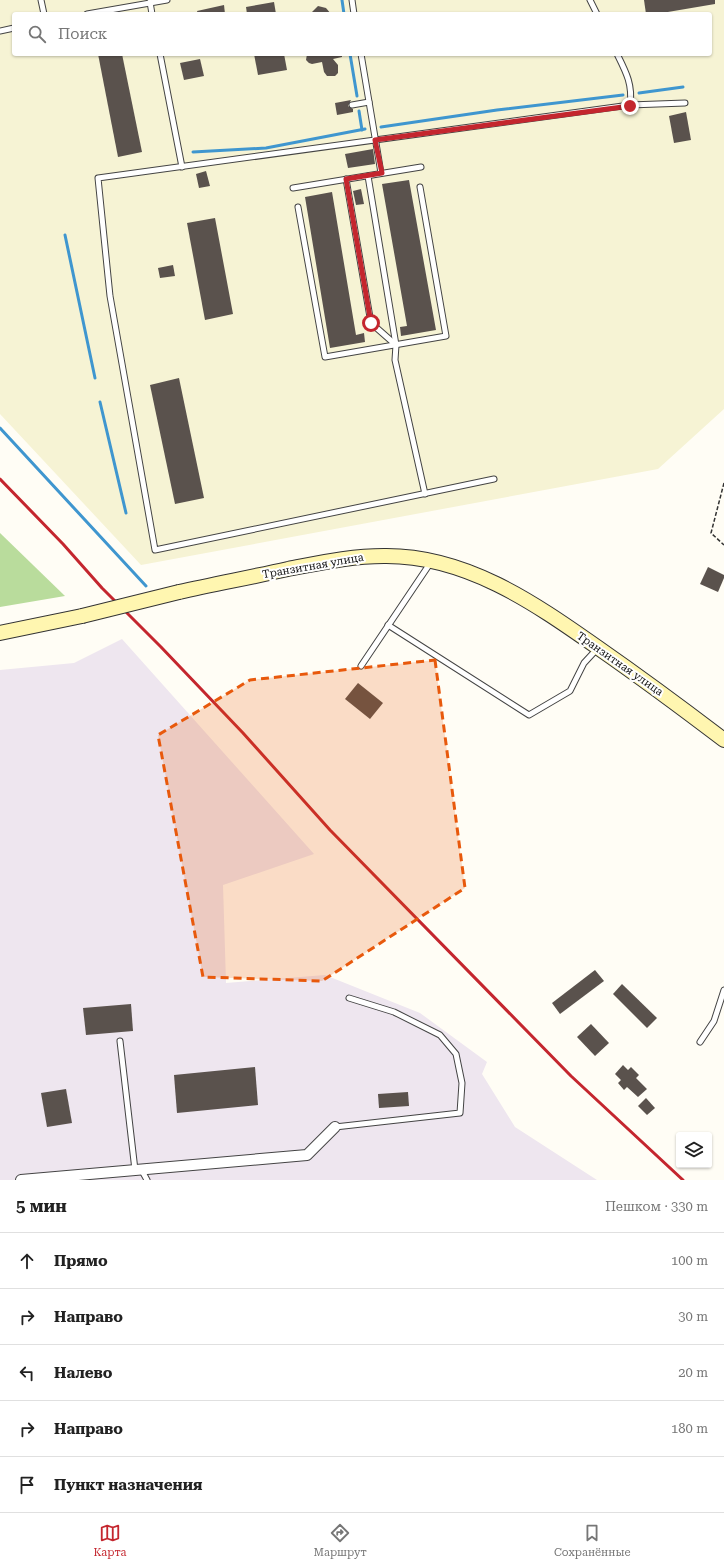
<!DOCTYPE html>
<html lang="ru">
<meta charset="utf-8">
<style>
body{margin:0;font-family:"Roboto Serif",serif;background:#f6f6f6;color:#222}
.controls{position:absolute;right:12px;bottom:12px;display:grid;overflow:hidden;border-radius:4px;box-shadow:0 1px 3px #0004}
.controls button{width:36px;height:36px;display:grid;place-items:center;padding:0;border:0;border-bottom:1px solid #e0e0e0;background:#fff;color:#222;font:20px sans-serif}
.stop{position:absolute;width:12px;height:12px;margin:-9px;border:3px solid #c4262e;border-radius:50%;background:#fff}
.stop.end{background:#c4262e;border-color:#fff;box-shadow:0 1px 4px #0008}
.list{margin:0;padding:0;list-style:none}
h2{display:flex;justify-content:space-between;align-items:center;height:52px;margin:0;padding:0 16px;font-size:17px}
h2 small{font-size:13px;font-weight:400;color:#767676}
.list li{display:grid;grid-template-columns:26px 1fr auto;gap:12px;align-items:center;box-sizing:border-box;height:56px;padding:0 16px;border-top:1px solid #e0e0e0}
.list b{display:block;font-size:15px;white-space:nowrap}
.list em{font-size:13px;font-style:normal;color:#767676}
.icon{flex:none;width:22px;height:22px;fill:none;stroke:currentColor;stroke-width:2;stroke-linecap:round;stroke-linejoin:round}
.map{position:relative;flex:none;width:724px;height:1180px;overflow:hidden}
.search{position:absolute;background:#fff;box-shadow:0 1px 3px #0004;left:12px;right:12px;top:12px;height:44px;display:flex;align-items:center;gap:10px;box-sizing:border-box;padding:0 14px;border-radius:4px;color:#767676;font-size:15px}
.sheet{height:332px;background:#fff}
nav{display:flex;justify-content:space-around;align-items:center;box-sizing:border-box;height:56px;border-top:1px solid #e0e0e0;background:#fff;font-size:11px;color:#767676}
nav a{display:grid;justify-items:center;gap:2px}
nav .on{color:#c4262e}
.map>svg:first-child{display:block}
.industrial{fill:#eee6ef}
.farmland{fill:#f6f3d4;fill-rule:evenodd}
.forest{fill:#b9dc9c}
.lines{fill:none;stroke-linecap:round;stroke-linejoin:round}
.stream{stroke:#3f96cf;stroke-width:3}
.building{fill:#5a524d}
.lane-casing{stroke:#444;stroke-width:7}
.street-casing{stroke:#444;stroke-width:12}
.secondary-casing{stroke:#333;stroke-width:16}
.path{stroke:#333;stroke-width:1.5;stroke-dasharray:4 2;stroke-linecap:butt}
.lane{stroke:#fff;stroke-width:5}
.street{stroke:#fff;stroke-width:10}
.secondary{stroke:#fff6b0;stroke-width:14}
.rail{stroke:#c4262e;stroke-width:3}
.secondary-bridge-casing{stroke:#333;stroke-width:16;stroke-linecap:butt}
.secondary-bridge{stroke:#fff6b0;stroke-width:14}
.route{stroke:#c4262e;stroke-width:5}
.marked{fill:#e8590c;fill-opacity:0.2;stroke:#e8590c;stroke-width:3;stroke-dasharray:8 5;stroke-linejoin:round}
.labels{text-anchor:middle;dominant-baseline:central;stroke-width:4;stroke-linejoin:round;paint-order:stroke}
.street-label{font-size:11px;fill:#111;stroke:#fff}
</style>
<div class="map">
<svg width="724" height="1180" viewBox="0 0 724 1180">
<rect width="100%" height="100%" fill="#fffdf5"/>
<!-- industrial -->
<path class="industrial" d="M122,639L314,854L223,885L226,983L325,975L420,1013L487,1062L482,1074L515,1127L597,1180H0V670L74,663Z"/>
<!-- farmland -->
<path class="farmland" d="M0,0H724V409L658,469L141,565L0,414ZM14,14H710V54H14Z"/>
<!-- forest -->
<path class="forest" d="M0,533L65,596L0,607Z"/>
<g class="lines">
<!-- stream -->
<g class="stream">
<path d="M342,0L344,14"/>
<path d="M350,54L357,96"/>
<path d="M639,93L683,87"/>
<path d="M359,111L362,130"/>
<path d="M381,127L497,110L623,95"/>
<path d="M193,152L266,148L365,129"/>
<path d="M65,235L95,378"/>
<path d="M100,402L126,513"/>
<path d="M0,428L146,586"/>
</g>
</g>
<!-- building -->
<g class="building">
<path d="M644,0H715V4L656,14H646Z"/>
<path d="M274,2L276,14H247L246,7Z"/>
<path d="M224,5L225,14H198L197,11Z"/>
<path d="M318,6L326,8L331,14H310Z"/>
<path d="M98,54H122L142,152L118,157Z"/>
<path d="M254,54H284L287,70L258,75Z"/>
<path d="M307,54H342V57L333,59L338,65V73L335,76H327L324,72L322,62L312,64L309,63L306,60Z"/>
<path d="M200,59L204,76L184,80L180,63Z"/>
<path d="M351,100L348,106L353,109V112L337,115L335,103Z"/>
<path d="M686,112L691,140L674,143L669,116Z"/>
<path d="M373,149L375,164L348,168L345,154Z"/>
<path d="M206,171L210,186L199,188L196,174Z"/>
<path d="M409,180L436,330L401,336L400,327L407,326L382,184Z"/>
<path d="M361,189L364,204L356,205L353,191Z"/>
<path d="M332,192L356,335L364,333L365,342L330,348L305,197Z"/>
<path d="M215,218L233,314L205,320L187,223Z"/>
<path d="M173,265L175,276L160,278L158,268Z"/>
<path d="M179,378L204,498L175,504L150,385Z"/>
<path d="M708,567L724,575V578L718,592L700,584Z"/>
<path d="M358,683L383,703L370,719L345,699Z"/>
<path d="M595,970L604,981L560,1014L552,1003Z"/>
<path d="M622,984L657,1018L647,1028L613,994Z"/>
<path d="M131,1004L133,1031L86,1035L83,1008Z"/>
<path d="M591,1024L609,1043L595,1056L577,1037Z"/>
<path d="M623,1065L628,1070L631,1067L639,1075L636,1078L647,1089L638,1097L627,1087L624,1090L618,1083L621,1080L615,1074Z"/>
<path d="M255,1067L258,1105L177,1113L174,1075Z"/>
<path d="M66,1089L72,1123L47,1127L41,1093Z"/>
<path d="M408,1092L409,1106L379,1108L378,1094Z"/>
<path d="M646,1098L655,1108L647,1115L638,1106Z"/>
</g>
<g class="lines">
<defs>
<g id="lane">
<path d="M41,0L44,14"/>
<path d="M352,0L354,14"/>
<path d="M590,0L597,14"/>
<path d="M150,2L152,14"/>
<path d="M87,14L167,0"/>
<path d="M0,31L14,28"/>
<path d="M160,54L182,167"/>
<path d="M361,54L381,173"/>
<path d="M617,54C626,72 633,85 630,105"/>
<path d="M352,105L369,102"/>
<path d="M368,176L396,345L395,360L425,494"/>
<path d="M346,179L371,323L396,345"/>
<path d="M293,188L421,167"/>
<path d="M298,207L325,357L446,336L420,187"/>
<path d="M494,479L155,550L110,296L98,178L630,105L685,103"/>
<path d="M388,625L529,715L570,691L584,663L597,649"/>
<path d="M361,666L431,562"/>
<path d="M120,1041L135,1170"/>
<path d="M700,1042L714,1021L724,990"/>
<path d="M335,1127L460,1113L462,1083L456,1054L440,1035L394,1012L349,998"/>
<path d="M141,1169L147,1180"/>
</g>
<path id="street" d="M21,1180L307,1155L335,1127"/>
<g id="secondary">
<path d="M179,592C215,584 252,577 288,569C320,563 351,556 384,556C465,555 533,602 597,647C640,677 682,708 724,740"/>
<path d="M0,633L82,616"/>
</g>
</defs>
<!-- lane casing -->
<use href="#lane" class="lane-casing"/>
<!-- street casing -->
<use href="#street" class="street-casing"/>
<!-- secondary casing -->
<use href="#secondary" class="secondary-casing"/>
<!-- path -->
<path class="path" d="M724,483L711,533L724,545"/>
<!-- lane -->
<use href="#lane" class="lane"/>
<!-- street -->
<use href="#street" class="street"/>
<!-- secondary -->
<use href="#secondary" class="secondary"/>
<!-- rail -->
<path class="rail" d="M0,479L63,544L102,588L161,647L243,733L330,830L571,1076L683,1180"/>
<defs>
<path id="secondary-bridge" d="M82,616L179,592"/>
</defs>
<!-- secondary-bridge casing -->
<use href="#secondary-bridge" class="secondary-bridge-casing"/>
<!-- secondary-bridge -->
<use href="#secondary-bridge" class="secondary-bridge"/>
</g>
<g class="lines">
<!-- route -->
<path class="route" d="M371,323L346,179L382,173L375,140L630,106"/>
</g>
<!-- marked area -->
<path class="marked" d="M435,660L465,888L322,981L203,977L158,735L250,680Z"/>
<g class="labels">
<!-- street labels -->
<g class="street-label">
<text transform="translate(313 566) rotate(-10)">Транзитная улица</text>
<text transform="translate(620 664) rotate(35)">Транзитная улица</text>
</g>
</g>
</svg>
<div class="controls">
<button><svg class="icon" aria-label="layers" viewBox="0 0 24 24"><path d="M12 4l9 5-9 5-9-5zM3 14l9 5 9-5"/></svg></button>
</div>
<div class="stop" style="left:371px;top:323px"></div>
<div class="stop end" style="left:630px;top:106px"></div>
<div class="search"><svg class="icon" aria-label="search" viewBox="0 0 24 24"><circle cx="10" cy="10" r="6"/><path d="M15 15l6 6"/></svg>Поиск</div>
</div>
<section class="sheet">
<h2>5 мин<small>Пешком · 330 m</small></h2>
<ul class="list">
<li><svg class="icon" aria-label="ahead" viewBox="0 0 24 24"><path d="M12 20V5M6 11l6-6 6 6"/></svg><div><b>Прямо</b></div><em>100 m</em></li>
<li><svg class="icon" aria-label="right" viewBox="0 0 24 24"><path d="M7 20v-9h11M14 6l5 5-5 5"/></svg><div><b>Направо</b></div><em>30 m</em></li>
<li><svg class="icon" aria-label="left" viewBox="0 0 24 24"><path d="M17 20v-9H6M10 6l-5 5 5 5"/></svg><div><b>Налево</b></div><em>20 m</em></li>
<li><svg class="icon" aria-label="right" viewBox="0 0 24 24"><path d="M7 20v-9h11M14 6l5 5-5 5"/></svg><div><b>Направо</b></div><em>180 m</em></li>
<li><svg class="icon" aria-label="arrive" viewBox="0 0 24 24"><path d="M6 21V4h12l-3 4 3 4H6"/></svg><div><b>Пункт назначения</b></div></li>
</ul>
</section>
<nav>
<a class="on"><svg class="icon" aria-label="map" viewBox="0 0 24 24"><path d="M3 6l6-2 6 2 6-2v14l-6 2-6-2-6 2zM9 4v14M15 6v14"/></svg>Карта</a>
<a><svg class="icon" aria-label="directions" viewBox="0 0 24 24"><path d="M12 3l9 9-9 9-9-9zM9 14v-3h6M13 9l2 2-2 2"/></svg>Маршрут</a>
<a><svg class="icon" aria-label="saved" viewBox="0 0 24 24"><path d="M7 4h10v16l-5-4-5 4z"/></svg>Сохранённые</a>
</nav>
